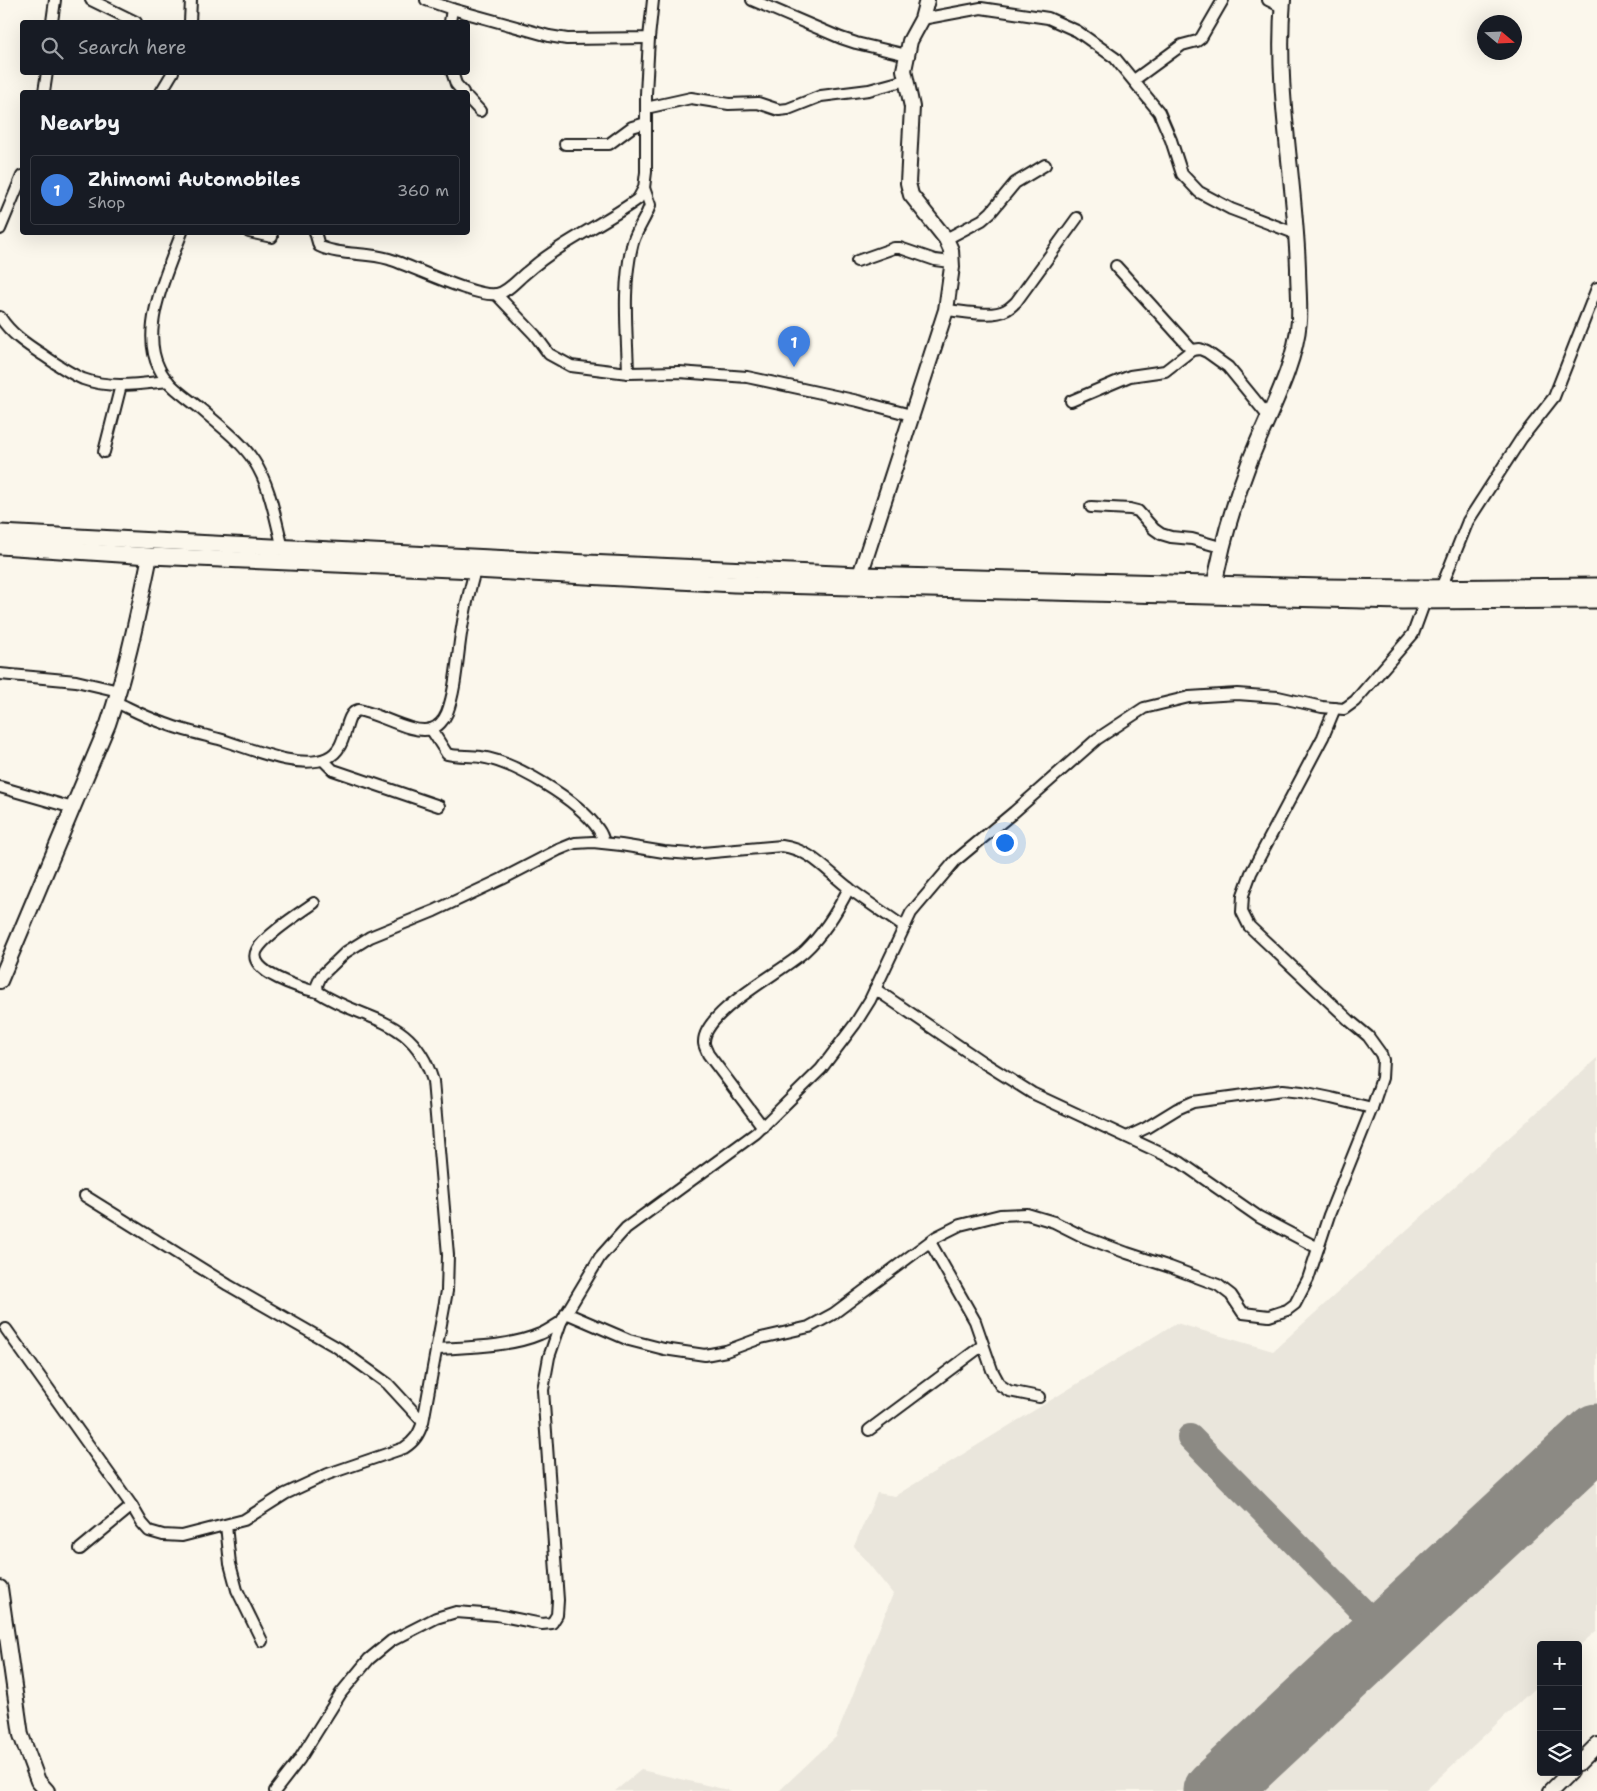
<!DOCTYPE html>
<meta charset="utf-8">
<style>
body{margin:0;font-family:"Shantell Sans",sans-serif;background:#20242c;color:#f1f3f6}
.controls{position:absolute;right:15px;bottom:15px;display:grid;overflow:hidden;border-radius:5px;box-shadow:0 5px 20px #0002}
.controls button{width:45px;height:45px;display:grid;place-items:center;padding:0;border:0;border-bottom:1px solid #363941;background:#171b24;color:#f1f3f6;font:25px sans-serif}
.compass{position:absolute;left:1477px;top:15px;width:45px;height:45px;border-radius:50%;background:#171b24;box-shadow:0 5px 20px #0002;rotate:109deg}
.you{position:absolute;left:1004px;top:842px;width:18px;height:18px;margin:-12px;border:4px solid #fff;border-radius:50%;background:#1a73e8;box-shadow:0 0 0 8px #1a73e833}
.badge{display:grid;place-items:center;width:32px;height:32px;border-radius:50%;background:#c8321e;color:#fff;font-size:16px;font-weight:700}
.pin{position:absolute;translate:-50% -41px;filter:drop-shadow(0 1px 2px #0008)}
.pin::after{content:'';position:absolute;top:26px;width:18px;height:15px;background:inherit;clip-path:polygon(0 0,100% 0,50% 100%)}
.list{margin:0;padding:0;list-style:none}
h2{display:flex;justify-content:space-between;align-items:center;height:65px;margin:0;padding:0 20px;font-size:21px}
h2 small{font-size:16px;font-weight:400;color:#9ea1a6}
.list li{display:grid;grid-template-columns:32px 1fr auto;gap:15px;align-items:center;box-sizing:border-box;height:70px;margin:0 10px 10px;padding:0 10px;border:1px solid #363941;border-radius:5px}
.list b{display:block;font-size:19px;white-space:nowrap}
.list p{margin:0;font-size:16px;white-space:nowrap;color:#9ea1a6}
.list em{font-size:16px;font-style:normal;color:#9ea1a6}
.icon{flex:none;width:28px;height:28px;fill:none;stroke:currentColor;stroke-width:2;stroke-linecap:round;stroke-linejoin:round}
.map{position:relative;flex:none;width:1597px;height:1791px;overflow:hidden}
.search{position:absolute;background:#171b24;box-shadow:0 5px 20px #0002;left:20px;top:20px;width:450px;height:55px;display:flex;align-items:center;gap:12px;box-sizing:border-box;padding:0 18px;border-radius:5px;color:#9ea1a6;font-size:19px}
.panel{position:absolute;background:#171b24;box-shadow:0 5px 20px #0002;left:20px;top:90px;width:450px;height:145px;border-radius:5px}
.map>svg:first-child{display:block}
.built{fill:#eae6dc}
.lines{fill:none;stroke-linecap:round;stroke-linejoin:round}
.taxiway{stroke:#8c8a84;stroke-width:26}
.runway{stroke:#8c8a84;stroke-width:65}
.street-casing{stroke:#1c1c1c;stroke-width:14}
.secondary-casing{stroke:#1c1c1c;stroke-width:18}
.primary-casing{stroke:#1c1c1c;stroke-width:19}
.street{stroke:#fbf7ec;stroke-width:10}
.secondary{stroke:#fbf7ec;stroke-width:14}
.primary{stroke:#fbf7ec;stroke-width:15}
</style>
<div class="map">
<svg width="1597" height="1791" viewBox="0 0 1597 1791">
<rect width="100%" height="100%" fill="#fbf7ec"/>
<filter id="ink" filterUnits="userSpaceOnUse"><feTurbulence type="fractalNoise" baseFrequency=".02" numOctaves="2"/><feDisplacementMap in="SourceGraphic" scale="10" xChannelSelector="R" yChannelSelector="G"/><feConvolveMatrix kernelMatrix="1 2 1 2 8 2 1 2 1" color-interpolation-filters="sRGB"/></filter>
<g filter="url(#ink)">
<!-- built -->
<g class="built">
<path d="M1597,1058V1630L1578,1647V1645H1541V1682L1425,1791H779L836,1737L893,1594L854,1546L877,1493L895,1496L1176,1323L1273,1351Z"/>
<path d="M641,1770L732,1791H615Z"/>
</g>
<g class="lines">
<!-- taxiway -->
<path class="taxiway" d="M1190,1437L1385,1634"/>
<!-- runway -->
<path class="runway" d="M1216,1791L1597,1436"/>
<defs>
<g id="street">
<path d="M91,0L136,22"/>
<path d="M426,0L452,9L549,36L567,39L649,38L653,0"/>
<path d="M752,0L841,38L856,43L907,55"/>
<path d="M1268,0L1282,7"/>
<path d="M922,19L981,8L1048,18L1077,31L1115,58L1159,112L1171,140L1182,174L1199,192L1231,209L1297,234"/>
<path d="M52,22L55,0"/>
<path d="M190,22L191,0"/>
<path d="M450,22L452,9"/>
<path d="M452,72L456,84L463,92"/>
<path d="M1134,80L1182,45L1197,41L1201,38L1223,0"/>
<path d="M44,92L47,72"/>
<path d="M161,92L173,72"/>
<path d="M468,98L480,111"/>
<path d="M646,108L691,98L729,104L758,103L779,110L788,109L821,96L869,90L906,80"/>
<path d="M565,144H609L632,127L646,123"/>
<path d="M0,229L22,176"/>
<path d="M182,232C168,270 139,329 159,368C167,386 188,398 202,410C220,426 241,441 254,461C271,487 275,519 283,548"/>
<path d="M249,232L272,237"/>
<path d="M315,232L319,246C340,256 366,252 389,259C412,266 476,298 497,294C508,292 518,279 527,272C561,242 602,225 638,199L644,188L646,172V94L649,38"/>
<path d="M946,239L982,220L991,212L1015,183L1045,165"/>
<path d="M857,261L894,248H900L935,260L951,262"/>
<path d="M1116,266L1192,350"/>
<path d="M496,294L535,335L549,354L571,366L628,373L679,372L747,377L858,401L911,415"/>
<path d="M946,310C962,311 992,318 1006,310C1010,308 1013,305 1016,302L1077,218"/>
<path d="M0,317C11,334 26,344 43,355C56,364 69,373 83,379C110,389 140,384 168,381"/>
<path d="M628,373C627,331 622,287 632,246C635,231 646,219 650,205L644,188"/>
<path d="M1071,401L1130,376L1165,371L1192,350L1200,349L1207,352L1228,367L1268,416"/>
<path d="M104,452L121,385"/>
<path d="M1091,507L1130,509L1138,511L1154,529L1161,534L1171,537L1192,539L1224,548"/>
<path d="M1441,588L1468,521L1521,439L1554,397L1597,288"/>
<path d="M0,674L76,681L119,691"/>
<path d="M116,702C131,709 145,717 161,722C180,730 200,734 219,739C247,747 299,771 327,758C350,748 342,715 358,710C378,713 413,735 431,729C438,727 444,720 447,713C456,689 457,660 461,634C464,613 469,592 475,570"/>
<path d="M431,729L447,754C458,757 470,755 481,757C515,762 578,800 598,829C601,833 603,838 604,843"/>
<path d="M323,760L333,770L439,806"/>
<path d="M0,787L73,808"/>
<path d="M314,903C300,913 265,935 257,950C245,972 304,989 318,992"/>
<path d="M875,989L981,1061L1032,1093L1180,1162L1259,1217L1318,1248"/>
<path d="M763,1127L708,1054C707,1051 704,1046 704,1043C702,1012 784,971 805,951C824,933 837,912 849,888"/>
<path d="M1127,1137L1146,1128L1177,1109L1193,1102L1283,1090L1302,1092L1331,1098L1372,1108"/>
<path d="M85,1196L228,1285L338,1348L388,1384L423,1422"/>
<path d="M930,1242L975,1321L992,1370L1000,1385L1009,1391L1039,1397"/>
<path d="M566,1313L629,1340L664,1349L705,1355L726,1351L761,1338L809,1327L833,1314L936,1237L960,1225L1000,1215L1027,1214L1054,1222L1084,1237L1127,1253L1170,1267L1218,1285L1231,1295L1243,1313L1269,1316L1287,1310L1295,1304L1308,1279L1329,1215L1372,1108L1382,1078L1383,1060L1381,1054L1368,1036L1350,1021L1249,926L1242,912L1243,895L1251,873L1323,737L1335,708"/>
<path d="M6,1329L132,1506L142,1523L149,1531L163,1535L182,1536L244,1520L285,1494L328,1474L404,1448C415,1441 419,1434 423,1422L447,1291L448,1255L433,1081C413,1015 366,1023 318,992L317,985L321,976L346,952L370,937L434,911L502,879L558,850L575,843L593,842L621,845L664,852L691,854L782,846C812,850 826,871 850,889C867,902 886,914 904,927"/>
<path d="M436,1349C468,1347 510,1347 540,1334C548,1331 554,1326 561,1322"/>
<path d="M869,1430L983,1345"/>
<path d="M226,1525L230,1564L237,1590L262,1641"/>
<path d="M80,1549L132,1506"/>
<path d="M275,1791L299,1760L341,1693L369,1659L391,1641L436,1618L456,1612L497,1615L542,1624L552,1623L557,1615L558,1600L543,1390L549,1357L561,1322L600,1257L626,1228L756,1133L821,1069L855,1024L870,1000L911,913L955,861L1014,812L1097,739L1144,708L1189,697L1237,694L1278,697L1322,707L1344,709L1355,701L1413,634L1425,601"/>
</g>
<g id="secondary">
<path d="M860,575L946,310L952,267L951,250L946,239L911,195L908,183L912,107L904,70L910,41L922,19L927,0"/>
<path d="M1213,594C1220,550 1233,505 1249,463C1266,418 1295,369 1299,321C1300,303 1298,285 1298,268C1295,178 1275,90 1283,0"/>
<path d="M0,981L108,724C127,669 138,613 150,556"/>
<path d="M0,1588L21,1735L38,1781L47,1791"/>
<path d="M1578,1764L1597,1745"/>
<path d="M1551,1791L1570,1772"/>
</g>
<g id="primary">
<path d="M0,533L587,563L860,575L1323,587L1416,588L1597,586"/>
<path d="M0,546L150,556L475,570L734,584L1402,601L1597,600"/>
</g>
</defs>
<!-- street casing -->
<use href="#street" class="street-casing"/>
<!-- secondary casing -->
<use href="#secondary" class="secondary-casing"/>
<!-- primary casing -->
<use href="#primary" class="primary-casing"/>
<!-- street -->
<use href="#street" class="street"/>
<!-- secondary -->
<use href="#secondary" class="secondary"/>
<!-- primary -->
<use href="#primary" class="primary"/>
</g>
</g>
</svg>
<div class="controls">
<button>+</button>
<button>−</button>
<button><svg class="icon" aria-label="layers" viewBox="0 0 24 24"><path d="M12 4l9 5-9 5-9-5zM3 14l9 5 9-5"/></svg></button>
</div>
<svg class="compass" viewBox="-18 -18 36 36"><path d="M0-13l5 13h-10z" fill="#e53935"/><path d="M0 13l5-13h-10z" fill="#9ea1a6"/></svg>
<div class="you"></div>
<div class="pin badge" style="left:794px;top:367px;background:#3f7fe0">1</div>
<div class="search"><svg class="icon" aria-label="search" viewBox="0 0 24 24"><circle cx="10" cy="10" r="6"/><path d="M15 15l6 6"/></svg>Search here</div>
<section class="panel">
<h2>Nearby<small></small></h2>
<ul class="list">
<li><span class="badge" style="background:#3f7fe0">1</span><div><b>Zhimomi Automobiles</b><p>Shop</p></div><em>360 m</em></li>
</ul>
</section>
</div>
